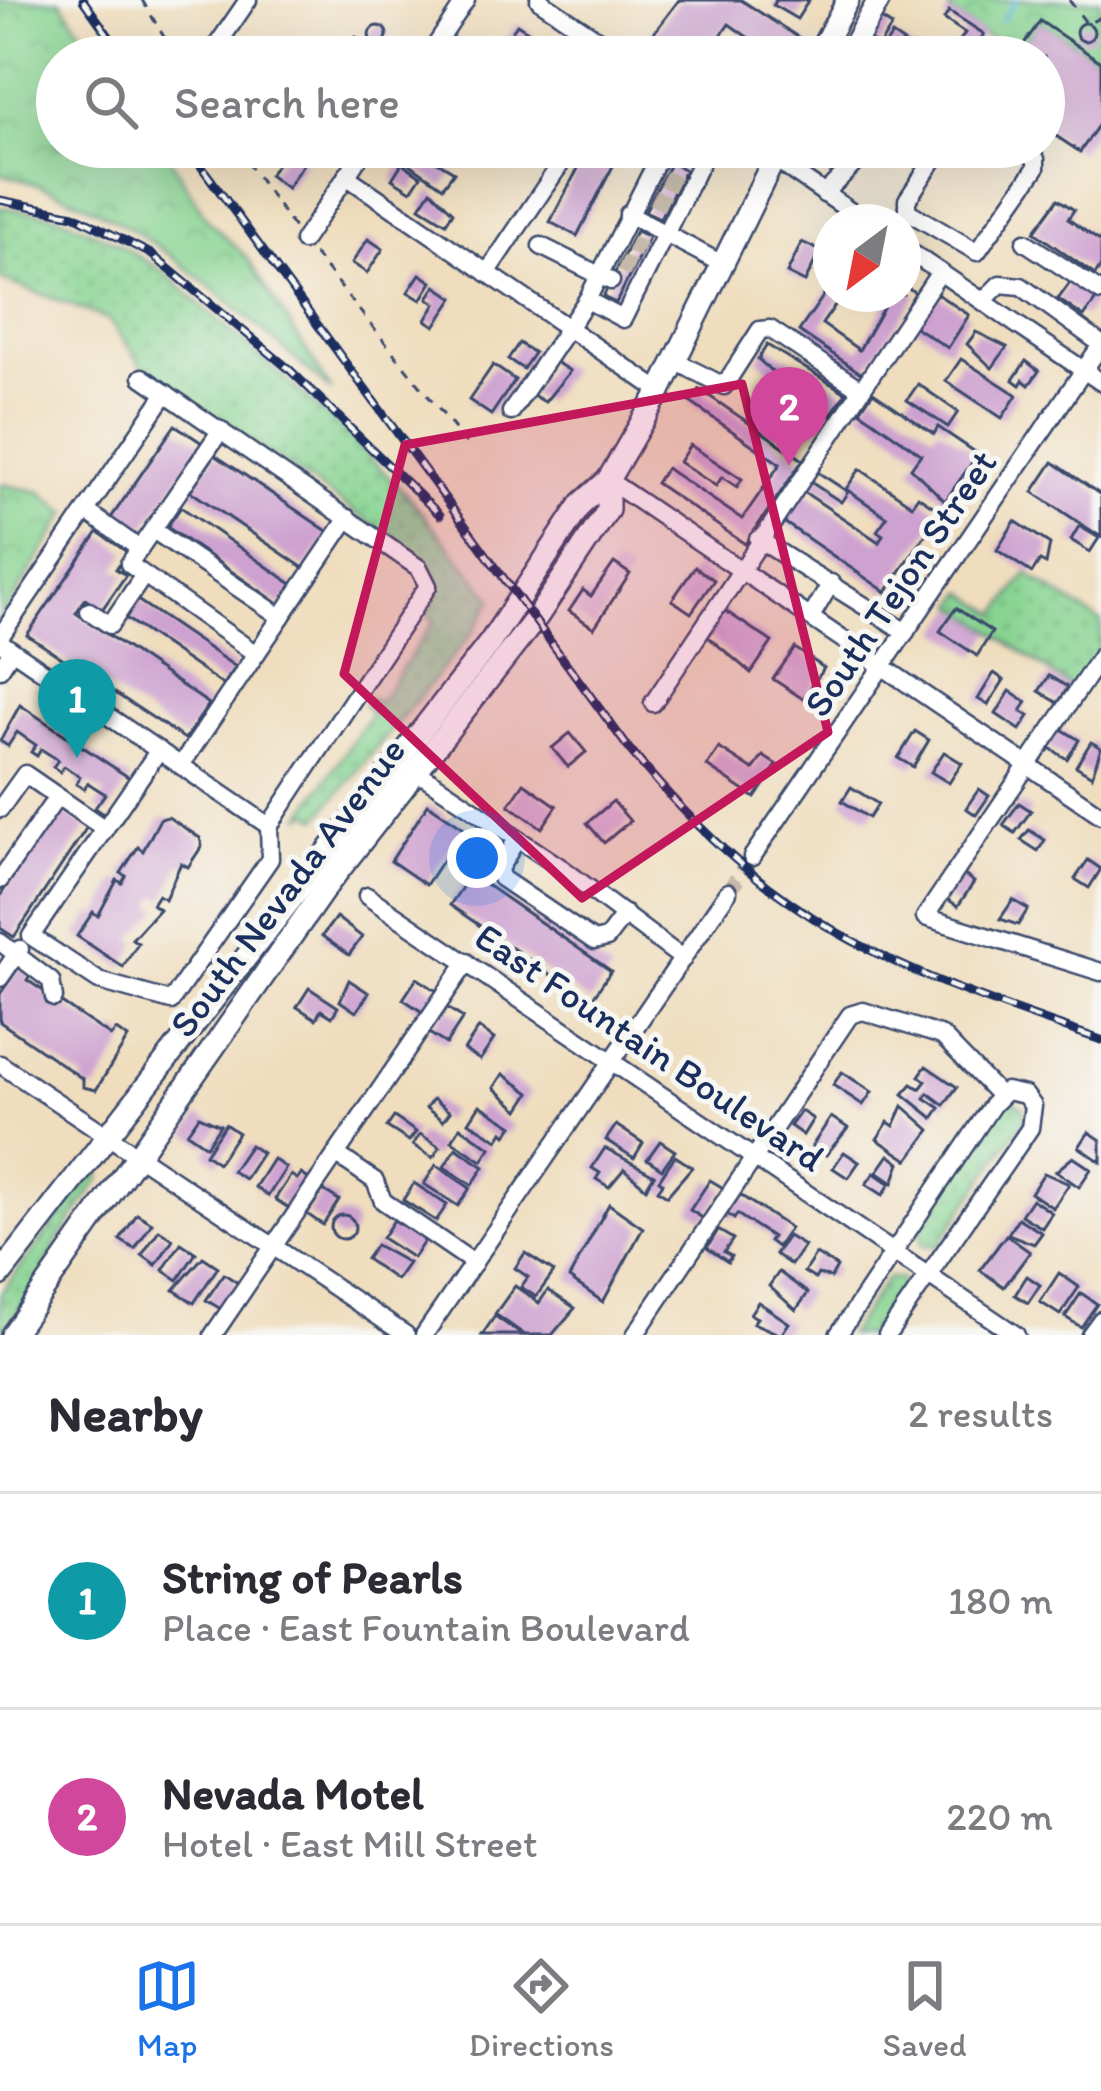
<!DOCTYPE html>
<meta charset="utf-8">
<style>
body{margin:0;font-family:Itim,sans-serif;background:#f7f7f7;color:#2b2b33}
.compass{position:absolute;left:813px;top:204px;width:108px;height:108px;border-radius:50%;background:#fff;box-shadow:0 12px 48px #0002;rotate:212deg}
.you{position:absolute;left:477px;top:858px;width:42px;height:42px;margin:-30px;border:9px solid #fff;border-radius:50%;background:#1a73e8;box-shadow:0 0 0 18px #1a73e833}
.badge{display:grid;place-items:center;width:78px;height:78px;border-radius:50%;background:#1a73e8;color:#fff;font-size:39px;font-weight:700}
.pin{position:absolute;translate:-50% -99px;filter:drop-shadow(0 3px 6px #0008)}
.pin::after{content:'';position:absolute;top:63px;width:42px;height:36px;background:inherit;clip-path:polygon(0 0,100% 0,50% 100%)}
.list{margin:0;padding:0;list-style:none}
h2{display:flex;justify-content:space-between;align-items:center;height:156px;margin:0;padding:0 48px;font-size:51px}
h2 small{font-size:39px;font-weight:400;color:#7c7c81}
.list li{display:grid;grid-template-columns:78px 1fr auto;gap:36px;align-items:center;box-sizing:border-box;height:216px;padding:0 48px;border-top:3px solid #e1e1e2}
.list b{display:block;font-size:45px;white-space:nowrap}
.list p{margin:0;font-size:39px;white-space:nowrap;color:#7c7c81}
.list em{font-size:39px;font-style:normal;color:#7c7c81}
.icon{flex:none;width:66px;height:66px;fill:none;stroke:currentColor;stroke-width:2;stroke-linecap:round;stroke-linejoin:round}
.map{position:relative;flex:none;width:1101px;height:1335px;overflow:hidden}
.search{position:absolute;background:#fff;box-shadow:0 12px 48px #0002;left:36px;right:36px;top:36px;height:132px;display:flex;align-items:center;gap:30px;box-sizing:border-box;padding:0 42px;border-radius:66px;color:#7c7c81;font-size:45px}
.sheet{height:588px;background:#fff}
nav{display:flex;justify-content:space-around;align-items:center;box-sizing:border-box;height:168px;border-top:3px solid #e1e1e2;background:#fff;font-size:33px;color:#7c7c81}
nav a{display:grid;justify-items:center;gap:6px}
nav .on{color:#1a73e8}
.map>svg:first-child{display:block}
.grass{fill:url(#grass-dots);stroke:#528278;stroke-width:3}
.park{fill:url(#park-crowns);stroke:#528278;stroke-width:3}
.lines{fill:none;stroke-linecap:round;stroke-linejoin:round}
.stream{stroke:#60b9dd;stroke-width:4.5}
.building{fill:#cea2d0}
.minor-tunnel{stroke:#c5baaa;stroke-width:16;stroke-dasharray:16 8;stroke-linecap:butt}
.minor-casing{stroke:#3b496c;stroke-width:21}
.major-casing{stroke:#3b496c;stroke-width:26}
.path{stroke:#3b496c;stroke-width:3;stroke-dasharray:9 9;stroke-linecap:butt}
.minor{stroke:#fff;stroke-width:16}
.major{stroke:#fff;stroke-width:21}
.rail-casing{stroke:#1b2f5e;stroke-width:9}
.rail{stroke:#f6f6f2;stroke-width:4.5;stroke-dasharray:14;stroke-linecap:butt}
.marked{fill:#c2185b;fill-opacity:0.2;stroke:#c2185b;stroke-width:9;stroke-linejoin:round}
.labels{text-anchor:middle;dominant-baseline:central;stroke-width:10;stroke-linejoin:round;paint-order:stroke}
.street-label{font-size:39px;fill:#1b2f5e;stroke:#f6f6f2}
</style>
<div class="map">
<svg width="1101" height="1335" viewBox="0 0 1101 1335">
<defs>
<pattern id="grass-dots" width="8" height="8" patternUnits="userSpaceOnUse" patternTransform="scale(3)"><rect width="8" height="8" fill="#88d492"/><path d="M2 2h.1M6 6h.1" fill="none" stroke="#75b680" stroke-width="1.8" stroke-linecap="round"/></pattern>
<pattern id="park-crowns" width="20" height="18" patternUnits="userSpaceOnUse" patternTransform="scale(3)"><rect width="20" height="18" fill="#88d492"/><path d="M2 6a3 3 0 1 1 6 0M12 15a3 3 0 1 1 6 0" fill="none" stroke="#75b680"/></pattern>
</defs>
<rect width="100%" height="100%" fill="#f6f6f2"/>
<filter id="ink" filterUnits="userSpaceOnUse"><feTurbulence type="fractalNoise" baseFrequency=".00833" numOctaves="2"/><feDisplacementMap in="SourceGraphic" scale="24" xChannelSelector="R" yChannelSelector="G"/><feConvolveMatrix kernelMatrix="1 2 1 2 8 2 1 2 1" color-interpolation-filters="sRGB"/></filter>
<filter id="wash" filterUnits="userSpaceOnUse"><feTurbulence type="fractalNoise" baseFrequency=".004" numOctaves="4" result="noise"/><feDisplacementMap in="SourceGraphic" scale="48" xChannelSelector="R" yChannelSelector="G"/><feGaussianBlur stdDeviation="2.7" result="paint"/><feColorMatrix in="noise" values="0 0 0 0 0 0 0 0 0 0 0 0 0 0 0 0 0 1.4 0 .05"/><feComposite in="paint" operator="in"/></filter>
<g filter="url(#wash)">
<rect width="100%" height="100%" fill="#efddbd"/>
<!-- grass -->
<g class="grass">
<path d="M0,207L55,215L116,242L161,270L334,422L407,495L493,599L473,632L318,818L308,812L301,817L371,714L364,704L370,698L379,702L434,621L427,613C441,591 439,577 422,558L145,369L108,319L0,279Z"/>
<path d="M1027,574L1101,622V651L1075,690L956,605L965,592L998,614Z"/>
<path d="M1012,1101L1023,1107L1025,1118L938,1246L922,1245L920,1229L1003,1105Z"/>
<path d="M97,1168L101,1177L55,1245L43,1279L0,1335V1294Z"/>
<path d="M887,1278L901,1279L905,1292L876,1335H848Z"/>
</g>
<!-- park -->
<g class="park">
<path d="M0,0H60L100,57H57V147H163L206,218L247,258L332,391C231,305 134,204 0,174Z"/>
<path d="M957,0H1101V62L1040,21L1015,56L949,11Z"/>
<path d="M0,484L41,492L67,513L0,621Z"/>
</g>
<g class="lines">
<!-- stream -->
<path class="stream" d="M1002,20L1016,0"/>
</g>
<g id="blocks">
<!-- building -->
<g class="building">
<path d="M679,0H741L813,47L806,57H776L729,24L706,57H668L647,42Z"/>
<path d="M776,0H809L797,19L773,5Z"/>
<path d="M949,11L984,34L968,57H949L965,33L944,19Z"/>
<path d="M881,19L892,26L879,46L868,39Z"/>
<path d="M1040,21L1101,62V121L1080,152L1044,128V57H1015Z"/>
<circle cx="1085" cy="32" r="9"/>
<path d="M517,24L534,35L520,55L504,43Z"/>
<circle cx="378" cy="35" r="9"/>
<path d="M892,35L925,57H891L881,51Z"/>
<path d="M356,37L378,51L374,57L346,53Z"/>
<path d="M413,147L454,172L443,187L404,160Z"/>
<path d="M870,147H906L895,163Z"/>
<path d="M287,149L305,161L287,188L269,175Z"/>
<path d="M586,153L613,166L577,236L550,222Z"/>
<path d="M671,162L685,170L660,218L645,211Z"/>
<path d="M402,163L421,176L411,191L392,179Z"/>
<path d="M431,190L453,212L446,223L420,207Z"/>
<path d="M1058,199L1074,210L1068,219L1101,242V266L1095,275L1034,232Z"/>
<path d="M636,231L649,237L616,303L603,297Z"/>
<path d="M368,239L383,249L367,273L352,263Z"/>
<path d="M802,242L820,251L805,282L787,273Z"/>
<path d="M420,274L432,282L421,300L408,292Z"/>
<path d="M1072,280L1097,298L1084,317L1058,299Z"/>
<path d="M903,284L917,294L862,374L799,331L831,285V294H843L822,324L859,350L891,294H903Z"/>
<path d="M436,286L454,298L435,326L426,320L436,304L428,298Z"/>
<path d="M934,292L969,315L948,348L912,325Z"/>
<path d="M976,332L1007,347L992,368L967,344Z"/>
<path d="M519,343L534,353L523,369L508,359Z"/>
<path d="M767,345L846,393L830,416L800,395L796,402L784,394L790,388L758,359Z"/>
<path d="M961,359L1017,395L1002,418L946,381Z"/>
<path d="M552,360L570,371L545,402L531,394Z"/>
<path d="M1026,361L1039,371L1029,385L1023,380L1020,385L1013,380Z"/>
<path d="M493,365L515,380L491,415L469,400Z"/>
<path d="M918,384L958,412L948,427L907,400Z"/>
<path d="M699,389L803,460L745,544L656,483L666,468L742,519L780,464L690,402Z"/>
<path d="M873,392L934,434L938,427L978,454L945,501L911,468L921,454L860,411Z"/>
<path d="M175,425L202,443L138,537L111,518Z"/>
<path d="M690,445L742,479L737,487L722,477L716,486L679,462Z"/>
<path d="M215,455L330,533L305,569L190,491Z"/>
<path d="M1053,462L1101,495V537L1033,492Z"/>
<path d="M813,469L848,492L841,502L806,479Z"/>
<path d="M860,469L912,505L918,496L941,512L886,592L778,518L798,488L879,542L883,535L877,531L887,517L846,489Z"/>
<path d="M181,507L295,586L282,606L167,527Z"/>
<path d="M1015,521L1050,544L1046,564L1040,561L1032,573L997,550Z"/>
<path d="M1079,526L1099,538L1090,552L1071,540Z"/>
<path d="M98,532L127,552L116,569L126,575L101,611L85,599L76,613L209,704L185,739L27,635Z"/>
<path d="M614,563L630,574L594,628L569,611L583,590L591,596Z"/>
<path d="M695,567L714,580L691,613L672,600Z"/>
<path d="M136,599L236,667L223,685L124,617Z"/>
<path d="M718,606L772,642L751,673L701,631Z"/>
<path d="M956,608L992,632L977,656L940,631Z"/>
<path d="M795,648L824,668L803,699L773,679Z"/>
<path d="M994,673L1004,680L988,705L978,699Z"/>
<path d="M1049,676L1068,687L1058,703L1039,691Z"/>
<path d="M1010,691L1027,702L1021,711L1029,716L1020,730L996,714Z"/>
<path d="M20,705L131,779L106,815L95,808L105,794L88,783L84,789L76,784L80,777L64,766L60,772L53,767L58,760L41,749L37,756L31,752L36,745L17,732L8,746L0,741Z"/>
<path d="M1060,728L1079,740L1067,759L1048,747Z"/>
<path d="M915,731L929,740L913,767L898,758Z"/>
<path d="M570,733L586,752L568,767L552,748Z"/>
<path d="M1091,742L1101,748L1092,776L1076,766Z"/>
<path d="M719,748L753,770L763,756L777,765L755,798L707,766Z"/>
<path d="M944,752L962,763L949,783L931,772Z"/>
<path d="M524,783L557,806L542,828L509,805Z"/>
<path d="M851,787L878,804L869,818L842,801Z"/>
<path d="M979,789L989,796L976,815L966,808Z"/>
<path d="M613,801L630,821L604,843L587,823Z"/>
<path d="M1019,803L1031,811L1015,833L1003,825Z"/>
<path d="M428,804L464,828L426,885L391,861Z"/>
<path d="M58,808L87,827L14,937L0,928V896Z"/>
<path d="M168,817L200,838L202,846L188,867L181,863L165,899L158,895L152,904L159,909L132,939L138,943L123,967L77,936L93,912L98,916L117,880L122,883L126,876L121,873L138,847L143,851L160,819Z"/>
<path d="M1029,830L1045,840L1038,851L1021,840Z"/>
<path d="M1088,860L1101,869L1089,888L1075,879Z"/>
<path d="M471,874L611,971L590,1002L450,905Z"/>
<path d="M963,874L974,882L958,906L947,899Z"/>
<path d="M1013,900L1028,909L1018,925L1000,919Z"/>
<path d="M336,917L362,937L349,955L322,936Z"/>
<path d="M21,964L32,972L27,980L111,1036L116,1030L128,1038L96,1090L83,1087V1079L0,1022V994Z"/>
<path d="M417,978L438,992L424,1013L403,999Z"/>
<path d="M349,980L369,993L356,1012L340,1001Z"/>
<path d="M309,988L338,1007L332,1017L321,1010L316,1019L297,1007Z"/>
<path d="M446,1007L463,1018L446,1044L429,1033Z"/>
<path d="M479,1028L494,1039L480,1060L464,1050Z"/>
<path d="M926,1066L957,1087L944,1105L928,1093L925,1098L940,1108L933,1118L903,1094L912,1084L920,1089L926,1081L919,1076Z"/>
<path d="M842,1072L872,1092L863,1105L833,1085Z"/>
<path d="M503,1074L530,1093L519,1110L494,1088Z"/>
<path d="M433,1099L450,1112L443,1121L426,1108Z"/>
<path d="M480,1105L513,1126L506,1135L503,1132L498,1140L469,1122Z"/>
<path d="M903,1106L930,1130L908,1160L877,1139L888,1122L894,1126Z"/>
<path d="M801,1111L813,1119L803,1135L790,1126Z"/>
<path d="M199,1116L220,1125L206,1146L187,1133Z"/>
<path d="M394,1117L416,1132L409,1141L387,1127Z"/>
<path d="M831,1117L848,1128L826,1155L812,1146Z"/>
<path d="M225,1124L238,1133L218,1163L205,1154Z"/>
<path d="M616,1125L643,1143L634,1158L606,1140Z"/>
<path d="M460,1127L491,1148L482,1161L452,1141Z"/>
<path d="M1089,1132L1101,1140V1162L1079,1147Z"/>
<path d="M420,1134L440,1147L433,1158L413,1145Z"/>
<path d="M660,1141L675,1151L662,1169L647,1159Z"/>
<path d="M250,1145L262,1153L245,1179L232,1171Z"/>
<path d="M456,1148L484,1167L472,1185L444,1167Z"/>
<path d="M605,1148L654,1175L646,1188L624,1169L609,1187L596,1179L600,1173L592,1168Z"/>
<path d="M844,1152L859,1162L848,1178L833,1168Z"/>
<path d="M889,1155L900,1163L893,1183L877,1172Z"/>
<path d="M675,1156L692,1167L667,1196L658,1190L663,1183L659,1180Z"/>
<path d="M1073,1157L1091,1169L1079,1187L1056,1171Z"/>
<path d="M273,1159L286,1168L268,1196L255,1187Z"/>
<path d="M436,1165L470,1188L458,1206L424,1184Z"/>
<path d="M874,1173L890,1184L883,1195L866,1184Z"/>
<path d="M1044,1173L1069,1184L1053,1208L1031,1193Z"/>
<path d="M301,1174L310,1180L290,1209L275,1199L291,1175L297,1179Z"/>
<path d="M710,1180L725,1189L704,1219L690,1210Z"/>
<path d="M414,1183L447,1205L436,1221L403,1200Z"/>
<path d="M323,1190L339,1200L323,1225L307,1214Z"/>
<path d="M740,1195L790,1228L777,1247L769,1241L772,1237L737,1214L734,1219L727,1214Z"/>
<path d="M1032,1199L1052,1213L1042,1228L1021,1215Z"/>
<path d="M609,1204L643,1228L603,1302L569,1278Z"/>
<path d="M137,1214L152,1223L135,1249L120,1240Z"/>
<circle cx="343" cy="1227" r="12"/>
<path d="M1018,1218L1042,1233L1034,1244L1008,1234Z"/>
<path d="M394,1220L425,1240L413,1258L382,1238Z"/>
<path d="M159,1230L173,1239L156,1265L142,1255Z"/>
<path d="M718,1230L733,1239L724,1252L731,1256L728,1262L707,1248Z"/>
<path d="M1006,1235L1030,1252L1004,1287L980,1270Z"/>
<path d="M788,1236L804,1246L791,1265L775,1254Z"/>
<path d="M181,1243L196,1253L178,1280L163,1270Z"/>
<path d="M376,1245L408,1263L396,1280L366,1259Z"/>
<path d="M525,1253L554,1272L536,1297L521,1287L528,1277L515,1268Z"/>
<path d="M816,1254L837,1267L831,1278L818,1274L815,1279L804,1272Z"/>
<path d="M203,1257L218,1267L194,1303L174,1290Z"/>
<path d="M779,1272L808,1293L796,1310L769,1286Z"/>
<path d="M1059,1273L1079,1287L1060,1315L1040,1302Z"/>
<path d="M224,1274L238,1283L221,1309L206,1300Z"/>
<path d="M1027,1276L1040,1285L1028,1303L1015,1295Z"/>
<path d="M515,1286L539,1303L548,1290L575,1308L552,1335H525L495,1314Z"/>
<path d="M1081,1293L1097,1304L1081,1327L1065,1317Z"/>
<path d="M758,1302L789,1323L781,1335L753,1323L757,1318L750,1314Z"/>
<path d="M495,1316L522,1335H482Z"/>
</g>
</g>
</g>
<g filter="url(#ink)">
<use href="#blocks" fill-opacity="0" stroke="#3b496c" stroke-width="3"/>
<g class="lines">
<!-- minor-tunnel -->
<g class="minor-tunnel">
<path d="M663,178L677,185"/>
<path d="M653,197L667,204"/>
<path d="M630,244L643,250"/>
<path d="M620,263L633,269"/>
<path d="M728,892L752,857"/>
</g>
<defs>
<g id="minor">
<path d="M539,0L624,57"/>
<path d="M209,57L248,0"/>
<path d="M428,57L466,0"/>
<path d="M722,57H733"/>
<path d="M757,147L866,222"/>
<path d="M942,147L907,200V211L977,252L1036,168V159L1022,147"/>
<path d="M346,176L660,391"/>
<path d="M824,194L856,162"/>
<path d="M628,214L724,265"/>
<path d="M303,241L366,147"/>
<path d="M1025,242L1101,292"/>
<path d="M541,246L611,281"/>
<path d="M903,247L1101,382"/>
<path d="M487,273L572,147"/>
<path d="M587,300L664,147"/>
<path d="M983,301L1000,284L1021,286L1101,344"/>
<path d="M675,361L724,386L760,330L770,329L860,389"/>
<path d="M142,377L419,568L428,586L269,826"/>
<path d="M511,412L587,300L623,319L702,160L679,147"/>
<path d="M221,430L129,564L256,654"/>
<path d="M608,480L1101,815"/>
<path d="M86,511L140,549"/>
<path d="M153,530L281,617"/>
<path d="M758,539L906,632"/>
<path d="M89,611L110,625L144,575"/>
<path d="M811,617L831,583"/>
<path d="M0,637L166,393"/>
<path d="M0,642L269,826"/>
<path d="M1101,656L925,917L1101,972"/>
<path d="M0,669L11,652"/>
<path d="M653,703L940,272"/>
<path d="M159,750L31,936L99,981L171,1001L270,859L269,826"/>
<path d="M181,765L348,518"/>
<path d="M416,771L563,869L683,959"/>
<path d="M0,809L25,774L105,829"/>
<path d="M517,839L499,869L501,878L594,941L607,938L625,914"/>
<path d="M752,857L1101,345"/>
<path d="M0,880L57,797"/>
<path d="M367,896L1016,1335"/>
<path d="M0,942L51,981L54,998"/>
<path d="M0,978L20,949"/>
<path d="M0,1064L406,1335"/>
<path d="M336,1154L375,1181L383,1201L474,1263"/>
<path d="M213,1335L467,962"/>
<path d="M424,1335L728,892"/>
<path d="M635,1335L850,1015L863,1011L942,1036L1000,1096"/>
<path d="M838,1335L993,1104L1006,1091L1025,1095L1033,1106L1030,1128L887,1335"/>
<path d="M1090,1335L1101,1320"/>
</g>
<g id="major">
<path d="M817,57L848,0"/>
<path d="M847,57L879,0"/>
<path d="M0,1275L491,641L582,503L608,480L660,391L780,147"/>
<path d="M12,1335L328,884L537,617L608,510V480"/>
</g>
</defs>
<!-- minor casing -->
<use href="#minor" class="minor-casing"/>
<!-- major casing -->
<use href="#major" class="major-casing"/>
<!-- path -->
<g class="path">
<path d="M142,0L176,57"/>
<path d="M1069,0L1087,24L1101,17"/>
<path d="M236,147L294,228"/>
<path d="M314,254L471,449"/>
</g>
<!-- minor -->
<use href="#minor" class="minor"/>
<!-- major -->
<use href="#major" class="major"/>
<defs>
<g id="rail">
<path d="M83,0L124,57"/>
<path d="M187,147L630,750C780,930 887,966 1101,1040"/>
<path d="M0,200L74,215L151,254L289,369L440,515"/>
</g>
</defs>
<!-- rail casing -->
<use href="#rail" class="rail-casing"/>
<!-- rail -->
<use href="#rail" class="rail"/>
</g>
</g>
<!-- marked area -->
<path class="marked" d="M742,384L828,732L582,898L344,674L405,445Z"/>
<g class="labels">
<!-- street labels -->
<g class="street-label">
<text transform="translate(900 583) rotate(-56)">South Tejon Street</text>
<text transform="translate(287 887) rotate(-53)">South Nevada Avenue</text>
<text transform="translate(650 1047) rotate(34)">East Fountain Boulevard</text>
</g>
</g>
</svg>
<svg class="compass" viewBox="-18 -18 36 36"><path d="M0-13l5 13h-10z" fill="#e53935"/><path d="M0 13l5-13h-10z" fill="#7c7c81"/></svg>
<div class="you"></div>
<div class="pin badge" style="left:77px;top:758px;background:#0f9aa8">1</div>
<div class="pin badge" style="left:789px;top:466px;background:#d1479c">2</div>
<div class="search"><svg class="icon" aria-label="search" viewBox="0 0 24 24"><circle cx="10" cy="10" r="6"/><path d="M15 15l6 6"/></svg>Search here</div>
</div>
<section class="sheet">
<h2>Nearby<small>2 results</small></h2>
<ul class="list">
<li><span class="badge" style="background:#0f9aa8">1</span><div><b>String of Pearls</b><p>Place · East Fountain Boulevard</p></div><em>180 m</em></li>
<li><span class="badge" style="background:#d1479c">2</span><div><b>Nevada Motel</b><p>Hotel · East Mill Street</p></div><em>220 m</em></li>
</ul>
</section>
<nav>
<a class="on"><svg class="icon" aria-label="map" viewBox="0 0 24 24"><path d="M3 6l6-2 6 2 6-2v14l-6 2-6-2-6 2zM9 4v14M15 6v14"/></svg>Map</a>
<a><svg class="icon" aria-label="directions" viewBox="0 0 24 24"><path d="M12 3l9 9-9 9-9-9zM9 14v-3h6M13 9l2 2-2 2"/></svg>Directions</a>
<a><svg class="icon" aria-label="saved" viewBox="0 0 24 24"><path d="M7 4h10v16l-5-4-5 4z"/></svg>Saved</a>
</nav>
